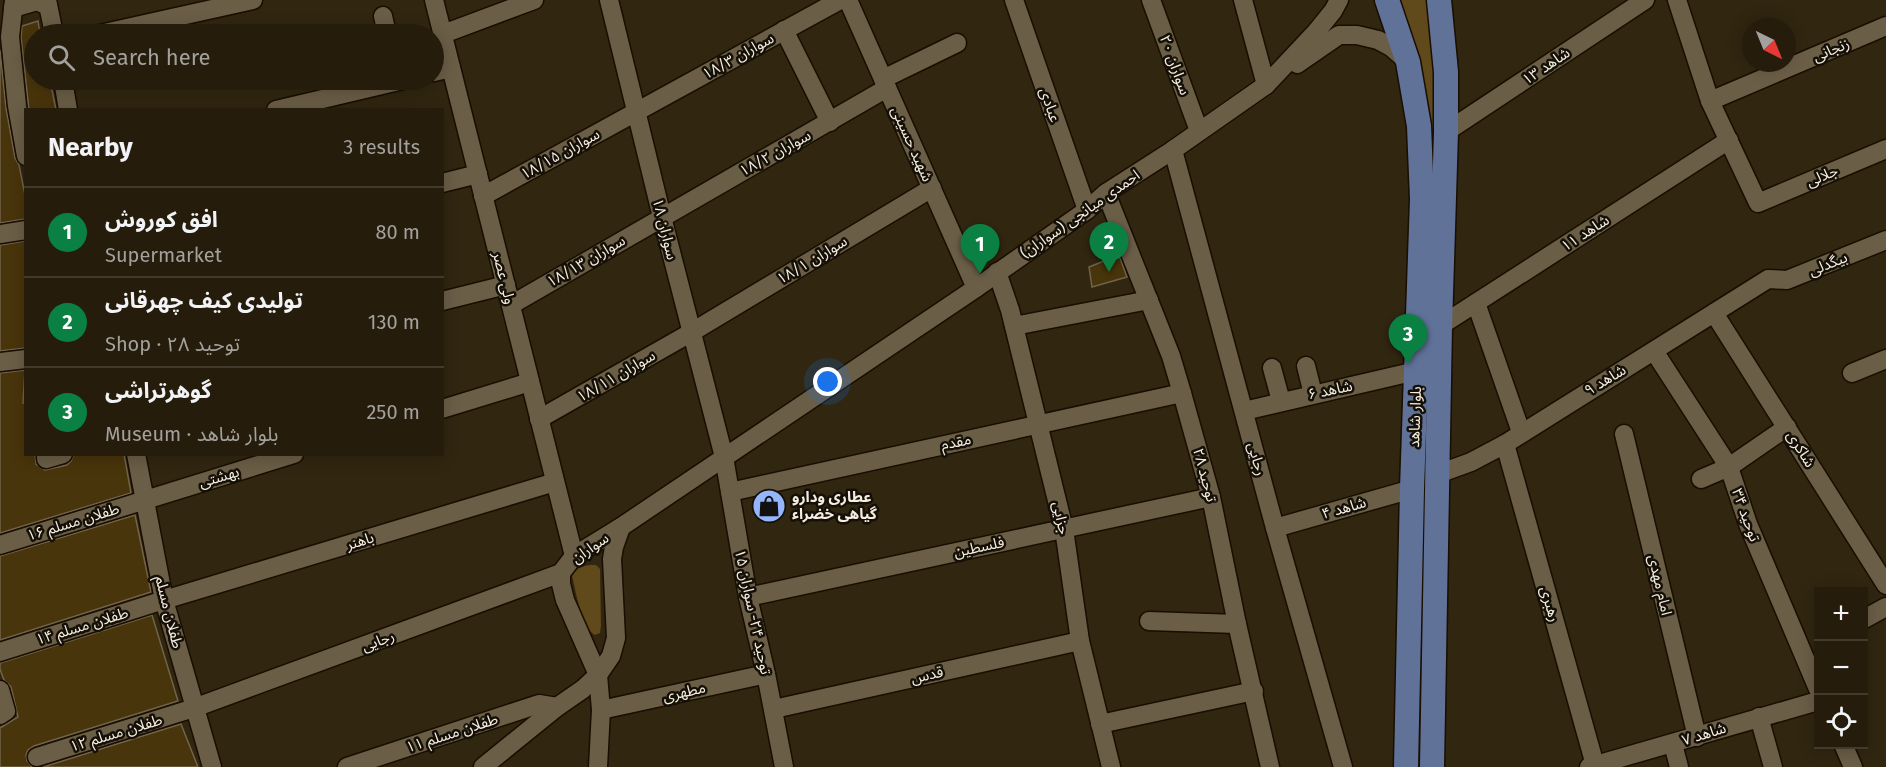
<!DOCTYPE html>
<meta charset="utf-8">
<style>
body{margin:0;font-family:"Fira Sans","Noto Sans Arabic",sans-serif;background:#31291a;color:#f1f3f6}
.controls{position:absolute;right:18px;bottom:18px;display:grid;overflow:hidden;border-radius:0px;box-shadow:0 3px 15px #0003}
.controls button{width:54px;height:54px;display:grid;place-items:center;padding:0;border:0;border-bottom:2px solid #423a2d;background:#251c0c;color:#f1f3f6;font:30px sans-serif}
.compass{position:absolute;left:1742px;top:18px;width:54px;height:54px;border-radius:50%;background:#251c0c;box-shadow:0 3px 15px #0003;rotate:137deg}
.you{position:absolute;left:828px;top:382px;width:21px;height:21px;margin:-15px;border:4px solid #fff;border-radius:50%;background:#1a73e8;box-shadow:0 0 0 9px #1a73e833}
.badge{display:grid;place-items:center;width:39px;height:39px;border-radius:50%;background:#0b8043;color:#fff;font-size:20px;font-weight:700}
.pin{position:absolute;translate:-50% -50px;filter:drop-shadow(0 2px 3px #0008)}
.pin::after{content:'';position:absolute;top:32px;width:21px;height:18px;background:inherit;clip-path:polygon(0 0,100% 0,50% 100%)}
.list{margin:0;padding:0;list-style:none}
h2{display:flex;justify-content:space-between;align-items:center;height:78px;margin:0;padding:0 24px;font-size:26px}
h2 small{font-size:20px;font-weight:400;color:#a3a19d}
.list li{display:grid;grid-template-columns:39px 1fr auto;gap:18px;align-items:center;box-sizing:border-box;height:90px;padding:0 24px;border-top:2px solid #423a2d}
.list b{display:block;font-size:22px;white-space:nowrap}
.list p{margin:0;font-size:20px;white-space:nowrap;color:#a3a19d}
.list em{font-size:20px;font-style:normal;color:#a3a19d}
.icon{flex:none;width:33px;height:33px;fill:none;stroke:currentColor;stroke-width:2;stroke-linecap:round;stroke-linejoin:round}
.map{position:relative;flex:none;width:1886px;height:767px;overflow:hidden}
.search{position:absolute;background:#251c0c;box-shadow:0 3px 15px #0003;left:24px;top:24px;width:420px;height:66px;display:flex;align-items:center;gap:15px;box-sizing:border-box;padding:0 21px;border-radius:33px;color:#a3a19d;font-size:22px}
.panel{position:absolute;background:#251c0c;box-shadow:0 3px 15px #0003;left:24px;top:108px;width:420px;height:348px;border-radius:0px}
.map>svg:first-child{display:block}
.green{fill:#60491b}
.building{fill:#49350b;stroke:#71644c;stroke-width:1.5}
.lines{fill:none;stroke-linecap:round;stroke-linejoin:round}
.minor-casing{stroke:#190e00;stroke-width:21}
.major-casing{stroke:#190e00;stroke-width:27}
.minor{stroke:#6b5e47;stroke-width:18}
.major{stroke:#617299;stroke-width:24}
.labels{text-anchor:middle;dominant-baseline:central;stroke-width:5;stroke-linejoin:round;paint-order:stroke}
.street-label{font-size:15px;fill:#f5ede0;stroke:#151007}
.poi-label{font-size:15px;font-weight:bold;fill:#f5ede0;stroke:#151007;text-anchor:start}
</style>
<div class="map">
<svg width="1886" height="767" viewBox="0 0 1886 767">
<rect width="100%" height="100%" fill="#312610"/>
<!-- green -->
<g class="green">
<path d="M1393,0H1433L1437,147L1415,62Z"/>
<path d="M590,565H596L600,569L601,626L600,633L595,635C581,627 576,591 572,576C577,568 581,566 590,565Z"/>
</g>
<!-- building -->
<g class="building">
<path d="M38,21L40,34H34V80H50L56,110H29L21,37L22,26Z"/>
<path d="M0,50L6,108L15,158L19,165L26,200V219L0,223Z"/>
<path d="M25,241L26,348L0,351V245Z"/>
<path d="M1119,255L1127,277L1092,287L1089,267Z"/>
<path d="M25,370L23,403L26,402V454H35L36,464L45,470L67,465L71,461L74,454H124L131,493L0,533V373Z"/>
<path d="M135,515L151,592L0,640V556Z"/>
<path d="M152,615L178,701L34,746L28,750L26,755L27,761L33,767H0V728L18,717L11,687L4,680L0,669V663Z"/>
<path d="M181,724L198,767H43Z"/>
</g>
<g class="lines">
<defs>
<g id="minor">
<path d="M14,0L10,37L17,106L26,156"/>
<path d="M47,0L54,34"/>
<path d="M434,0L574,556"/>
<path d="M609,0L662,217L724,457L748,597L766,674L784,767"/>
<path d="M848,0L976,288"/>
<path d="M1014,0L1087,210"/>
<path d="M1151,0L1199,131"/>
<path d="M1243,0L1266,85"/>
<path d="M1677,0L1710,101L1758,203L1886,149"/>
<path d="M13,8L37,1L48,6"/>
<path d="M383,16L387,34"/>
<path d="M784,30L830,122"/>
<path d="M100,34L253,0"/>
<path d="M443,34L534,0"/>
<path d="M1297,64L1339,35H1357L1378,40L1391,47L1408,62"/>
<path d="M434,72L451,68"/>
<path d="M883,79L957,43"/>
<path d="M63,80L68,110"/>
<path d="M1710,101L1886,26"/>
<path d="M276,110L403,80"/>
<path d="M1446,132L1645,0"/>
<path d="M1173,150L1275,528L1343,767"/>
<path d="M442,183L478,174"/>
<path d="M1106,193L1171,356L1182,393L1211,497L1237,624L1270,767"/>
<path d="M483,196L840,0"/>
<path d="M0,234L26,230"/>
<path d="M997,272L1010,310L1064,529L1080,641L1111,767"/>
<path d="M442,301L506,285"/>
<path d="M1476,303L1521,432"/>
<path d="M511,305L887,88"/>
<path d="M1714,313L1886,585"/>
<path d="M1014,326L1149,300"/>
<path d="M1440,326L1729,140"/>
<path d="M1654,351L1729,467L1748,524L1818,689"/>
<path d="M0,362L26,359"/>
<path d="M1306,366L1313,394"/>
<path d="M1272,368L1281,401"/>
<path d="M1852,373L1886,359"/>
<path d="M442,409L530,382"/>
<path d="M1244,411L1416,371"/>
<path d="M539,419L692,332L932,188"/>
<path d="M1624,434L1697,737"/>
<path d="M1505,444L1595,765"/>
<path d="M46,454V459L63,454"/>
<path d="M136,454L164,600L212,767"/>
<path d="M1438,474L1471,462L1505,444L1768,279L1787,280L1886,240"/>
<path d="M1701,479L1729,467L1787,427"/>
<path d="M730,492L1182,393"/>
<path d="M1275,528L1412,489"/>
<path d="M0,545L294,454"/>
<path d="M748,597L1211,497"/>
<path d="M1864,619L1886,607"/>
<path d="M1149,621L1237,624"/>
<path d="M0,652L164,600L555,482"/>
<path d="M0,690L6,711L0,715"/>
<path d="M774,709L1080,641"/>
<path d="M601,710L766,674"/>
<path d="M1759,717L1773,767"/>
<path d="M1100,724L1254,691"/>
<path d="M1673,744L1679,767"/>
<path d="M1843,744L1853,767"/>
<path d="M37,757L194,708L561,573"/>
<path d="M347,767L539,704L557,707"/>
<path d="M483,767L557,707L583,689L598,675L611,656L616,638L612,559L614,547L621,527"/>
<path d="M598,767L601,710L598,675L565,600L561,584V573L574,556L621,527L976,288L1087,210L1106,193L1173,150L1266,85L1316,32L1333,11L1339,0"/>
<path d="M1589,767L1818,701"/>
</g>
<g id="major">
<path d="M1387,0L1408,62L1419,126L1422,199L1412,489L1406,767"/>
<path d="M1432,767L1440,326L1446,132V72L1439,0"/>
</g>
</defs>
<!-- minor casing -->
<use href="#minor" class="minor-casing"/>
<!-- major casing -->
<use href="#major" class="major-casing"/>
<!-- minor -->
<use href="#minor" class="minor"/>
<!-- major -->
<use href="#major" class="major"/>
</g>
<!-- icons -->
<defs>
<symbol id="shop-disc" viewBox="-11 -11 22 22"><circle r="9.5" fill="#95b6fd" stroke="#151007"/><path d="M-5-2.5h2.3a2.7 3.5 0 0 1 5.4 0H5L5.5 6h-11ZM-1.5-2.5h3a1.5 2.3 0 0 0-3 0Z" fill="#111"/></symbol>
</defs>
<g fill-rule="evenodd">
<use href="#shop-disc" x="750" y="487" width="38" height="38"/>
</g>
<g class="labels">
<!-- street labels -->
<g class="street-label">
<text transform="translate(1831 50) rotate(-23)">زنجانی</text>
<text transform="translate(738 56) rotate(-29)">سواران ۱۸/۳</text>
<text transform="translate(1175 65) rotate(70)">سواران ۲۰</text>
<text transform="translate(1546 66) rotate(-34)">شاهد ۱۳</text>
<text transform="translate(1050 105) rotate(71)">عبادی</text>
<text transform="translate(912 144) rotate(66)">شهید حسینی</text>
<text transform="translate(775 153) rotate(-29)">سواران ۱۸/۲</text>
<text transform="translate(560 154) rotate(-29)">سواران ۱۸/۱۵</text>
<text transform="translate(1822 176) rotate(-23)">جلالی</text>
<text transform="translate(1080 214) rotate(-35)">احمدی میانجی (سواران)</text>
<text transform="translate(665 229) rotate(76)">سواران ۱۸</text>
<text transform="translate(1585 233) rotate(-33)">شاهد ۱۱</text>
<text transform="translate(812 260) rotate(-31)">سواران ۱۸/۱</text>
<text transform="translate(586 261) rotate(-30)">سواران ۱۸/۱۳</text>
<text transform="translate(1828 264) rotate(-22)">بیگدلی</text>
<text transform="translate(504 278) rotate(76)">ولی عصر</text>
<text transform="translate(616 376) rotate(-30)">سواران ۱۸/۱۱</text>
<text transform="translate(1605 380) rotate(-31)">شاهد ۹</text>
<text transform="translate(1330 390) rotate(-12)">شاهد ۶</text>
<text transform="translate(1415 417) rotate(-88)">بلوار شاهد</text>
<text transform="translate(956 442) rotate(-12)">مقدم</text>
<text transform="translate(1801 449) rotate(58)">شاکری</text>
<text transform="translate(1257 459) rotate(75)">رجایی</text>
<text transform="translate(1205 475) rotate(75)">توحید ۲۸</text>
<text transform="translate(219 477) rotate(-17)">بهشتی</text>
<text transform="translate(1344 508) rotate(-16)">شاهد ۴</text>
<text transform="translate(1746 515) rotate(70)">توحید ۳۴</text>
<text transform="translate(1061 518) rotate(78)">جزایی</text>
<text transform="translate(73 522) rotate(-17)">طفلان مسلم ۱۶</text>
<text transform="translate(360 541) rotate(-17)">باهنر</text>
<text transform="translate(979 547) rotate(-12)">فلسطین</text>
<text transform="translate(590 548) rotate(-35)">سواران</text>
<text transform="translate(1660 585) rotate(77)">امام مهدی</text>
<text transform="translate(1550 604) rotate(74)">رهبری</text>
<text transform="translate(169 612) rotate(76)">طفلان مسلم</text>
<text transform="translate(753 612) rotate(78)">توحید ۲۴- سواران ۱۵</text>
<text transform="translate(82 626) rotate(-17)">طفلان مسلم ۱۴</text>
<text transform="translate(378 641) rotate(-20)">رجایی</text>
<text transform="translate(927 675) rotate(-13)">قدس</text>
<text transform="translate(684 692) rotate(-13)">مطهری</text>
<text transform="translate(116 733) rotate(-17)">طفلان مسلم ۱۲</text>
<text transform="translate(452 733) rotate(-18)">طفلان مسلم ۱۱</text>
<text transform="translate(1704 734) rotate(-17)">شاهد ۷</text>
</g>
<!-- poi labels -->
<g class="poi-label">
<text x="792" y="497">عطاری ودارو<tspan x="792" dy="17">گیاهی خضراء</tspan></text>
</g>
</g>
</svg>
<div class="controls">
<button>+</button>
<button>−</button>
<button><svg class="icon" aria-label="locate" viewBox="0 0 24 24"><circle cx="12" cy="12" r="6"/><path d="M12 2v4M12 18v4M2 12h4M18 12h4"/></svg></button>
</div>
<svg class="compass" viewBox="-18 -18 36 36"><path d="M0-13l5 13h-10z" fill="#e53935"/><path d="M0 13l5-13h-10z" fill="#a3a19d"/></svg>
<div class="you"></div>
<div class="pin badge" style="left:980px;top:274px">1</div>
<div class="pin badge" style="left:1109px;top:272px">2</div>
<div class="pin badge" style="left:1408px;top:364px">3</div>
<div class="search"><svg class="icon" aria-label="search" viewBox="0 0 24 24"><circle cx="10" cy="10" r="6"/><path d="M15 15l6 6"/></svg>Search here</div>
<section class="panel">
<h2>Nearby<small>3 results</small></h2>
<ul class="list">
<li><span class="badge">1</span><div><b>افق کوروش</b><p>Supermarket</p></div><em>80 m</em></li>
<li><span class="badge">2</span><div><b>تولیدی کیف چهرقانی</b><p>Shop · توحید ۲۸</p></div><em>130 m</em></li>
<li><span class="badge">3</span><div><b>گوهرتراشی</b><p>Museum · بلوار شاهد</p></div><em>250 m</em></li>
</ul>
</section>
</div>
